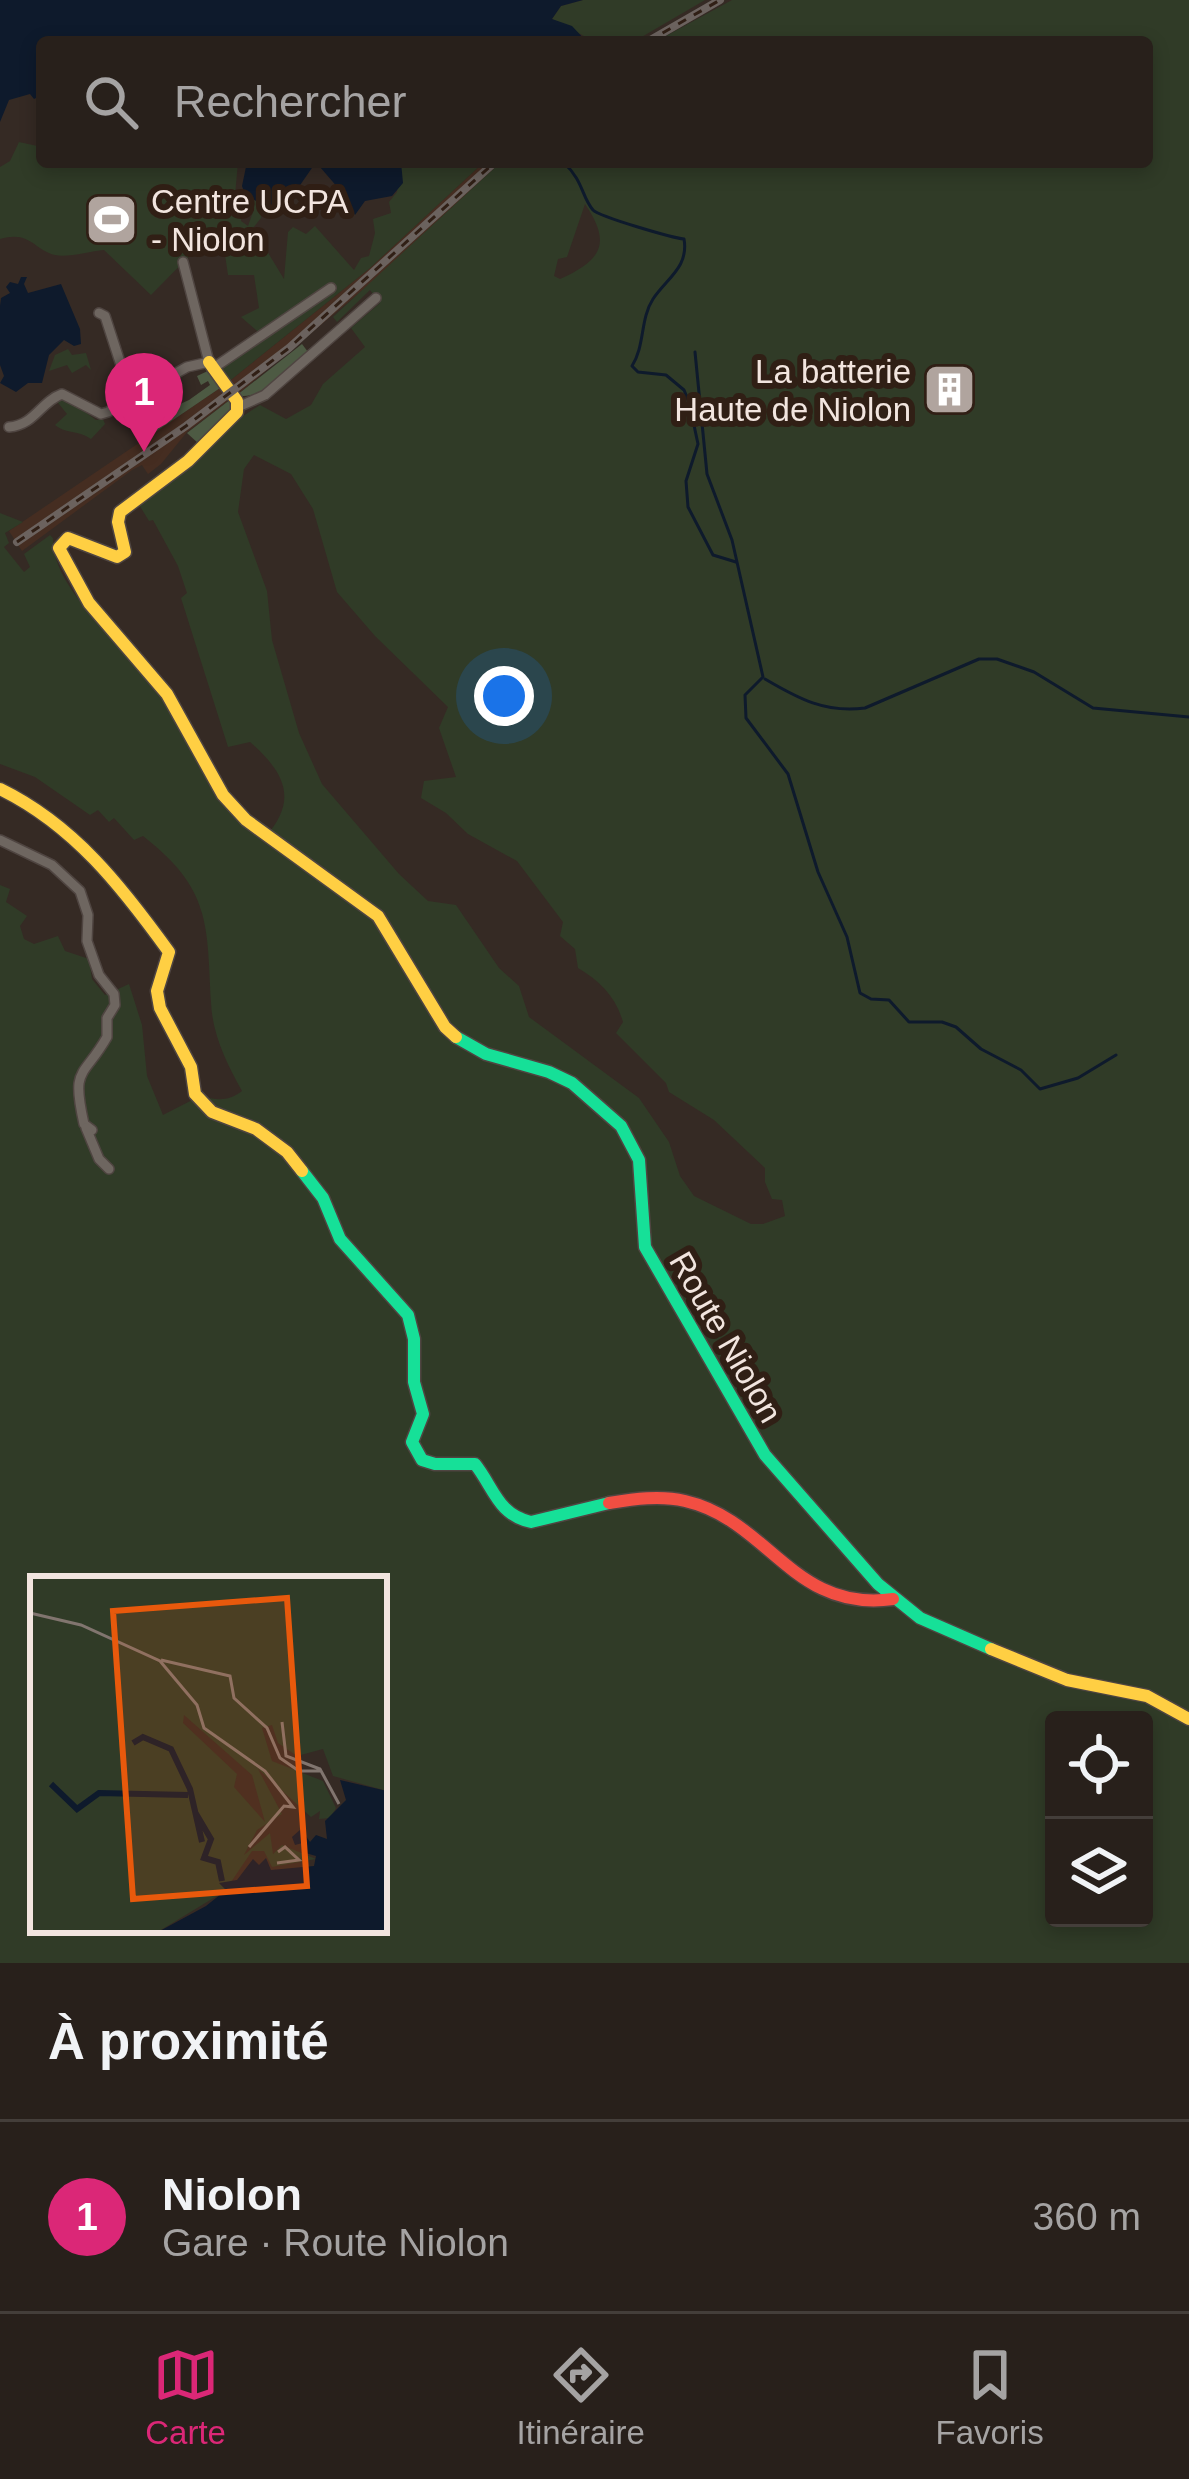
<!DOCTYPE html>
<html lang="fr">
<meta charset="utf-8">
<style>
body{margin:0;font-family:Arial,sans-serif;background:#302824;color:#f1f3f6}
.controls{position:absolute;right:36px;bottom:36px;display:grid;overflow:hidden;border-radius:12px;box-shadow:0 6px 18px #0003}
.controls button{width:108px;height:108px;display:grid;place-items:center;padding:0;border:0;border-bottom:3px solid #443e3a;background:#28201b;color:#f1f3f6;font:60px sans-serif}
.you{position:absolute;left:504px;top:696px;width:42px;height:42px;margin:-30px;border:9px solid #fff;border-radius:50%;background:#1a73e8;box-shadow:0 0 0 18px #1a73e833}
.badge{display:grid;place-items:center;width:78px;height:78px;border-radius:50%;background:#db2777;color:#fff;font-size:39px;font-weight:700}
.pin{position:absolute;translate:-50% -99px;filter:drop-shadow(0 3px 6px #0008)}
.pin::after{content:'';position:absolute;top:63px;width:42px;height:36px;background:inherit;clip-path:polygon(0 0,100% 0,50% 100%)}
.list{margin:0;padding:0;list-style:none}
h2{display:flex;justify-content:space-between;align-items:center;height:156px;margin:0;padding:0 48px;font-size:51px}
h2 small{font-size:39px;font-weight:400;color:#a5a3a3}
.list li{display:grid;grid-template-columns:78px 1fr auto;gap:36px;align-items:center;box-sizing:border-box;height:192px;padding:0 48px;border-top:3px solid #443e3a}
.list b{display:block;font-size:45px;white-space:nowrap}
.list p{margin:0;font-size:39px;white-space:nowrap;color:#a5a3a3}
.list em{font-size:39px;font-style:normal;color:#a5a3a3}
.icon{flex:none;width:66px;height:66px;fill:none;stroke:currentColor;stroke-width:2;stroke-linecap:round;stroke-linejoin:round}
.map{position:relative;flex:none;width:1189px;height:1963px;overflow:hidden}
.search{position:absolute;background:#28201b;box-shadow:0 6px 18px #0003;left:36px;right:36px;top:36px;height:132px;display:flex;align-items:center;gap:30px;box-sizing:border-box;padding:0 42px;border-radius:12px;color:#a5a3a3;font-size:45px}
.sheet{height:348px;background:#28201b}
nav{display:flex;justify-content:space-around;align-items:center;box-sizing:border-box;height:168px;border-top:3px solid #443e3a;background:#28201b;font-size:33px;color:#a5a3a3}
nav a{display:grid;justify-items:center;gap:6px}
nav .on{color:#db2777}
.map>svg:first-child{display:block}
.built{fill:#452d21}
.green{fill:#303b27;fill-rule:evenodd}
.forest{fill:#4d5a43}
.water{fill:#0e1a2c}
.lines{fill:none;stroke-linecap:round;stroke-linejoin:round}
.stream{stroke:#0e1a2c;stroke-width:3}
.street-casing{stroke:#4f4541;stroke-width:12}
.fast-casing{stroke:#4f4541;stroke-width:15}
.slow-casing{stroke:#4f4541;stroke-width:15}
.jam-casing{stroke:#4f4541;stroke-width:15}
.street{stroke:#6e6660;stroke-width:9}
.fast{stroke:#16e098;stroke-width:12}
.slow{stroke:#ffcf43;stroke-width:12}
.jam{stroke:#f24e42;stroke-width:12}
.rail-casing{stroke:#6b625e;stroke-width:8}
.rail{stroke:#301f15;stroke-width:3;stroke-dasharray:9;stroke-linecap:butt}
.labels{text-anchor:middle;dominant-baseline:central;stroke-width:12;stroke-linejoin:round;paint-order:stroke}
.poi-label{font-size:33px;fill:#f2e5df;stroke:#301f15;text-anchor:start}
.street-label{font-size:33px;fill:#f2e5df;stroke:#301f15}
.inset-river{fill:none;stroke:#0e1a2c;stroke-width:6}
.inset-road{fill:none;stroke:#81756f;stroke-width:3}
.view{fill:#e8590c;fill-opacity:0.15;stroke:#e8590c;stroke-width:6}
.inset-edge{fill:none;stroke:#f2e5df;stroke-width:6}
</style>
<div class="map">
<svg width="1189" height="1963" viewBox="0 0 1189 1963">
<rect width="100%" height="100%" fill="#352a24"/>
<!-- built -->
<g class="built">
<path d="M484,162H501L377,278L237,395L227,383L370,268Z"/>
<path d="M223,386L232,398L187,432L161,464L148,474L142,465L132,470L22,551L9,531Z"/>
</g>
<!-- green -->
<g class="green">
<path d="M583,0H705L633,42H587L584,36L552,19L561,6Z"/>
<path d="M732,0H1189V1963H0V885L10,889L6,902L27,916L20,926L24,939L34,944L58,936L65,951L89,959L92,979L105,995L129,984L142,1025L147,1076L163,1115L200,1096C217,1100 228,1102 242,1091C227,1064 212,1034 211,1002C207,924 211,889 143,836L134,840L114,818L109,822L98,810L90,815L35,777L0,764V513L23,522L5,533L9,543L4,547L24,572L30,567L24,554L50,535L53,538C51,592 135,654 163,696C200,753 205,797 265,837C300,799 283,771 250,742L228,747L181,598L187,593L178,566L153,520L149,521L138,503L190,467L240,418L260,405L286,419L311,405L323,384L365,347L351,328L380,303L370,290L337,322L333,317L501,162H1147V42H655ZM585,204C610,241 605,259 560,279L554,276L558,259L567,257ZM254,455L291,474L313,509L337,592L375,636L448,707L439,728L456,777L424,781L421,798L446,813L468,834L517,861L563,922L560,936L575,949L578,968C600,981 616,997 623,1022L616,1033L666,1083L669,1092L714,1120L765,1168V1182L772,1199L782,1200L785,1216L763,1224H751L694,1196L680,1176L669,1142L639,1098L529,1017L519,986L499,968L456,905L428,901L399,874L322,784L299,733L272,640L267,591L238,512L244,469ZM33,1579H384V1930H33ZM1054,1720H1144V1918H1054Z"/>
<path d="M19,142L42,147V162H238L234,207L241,210V221L248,226L254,209L250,198L260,203L261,218L253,228L284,279L288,232L293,227L306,234L315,226L354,270L361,258L369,256L375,233L373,219L391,213L389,202L397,192L401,162H484L370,268L227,383L217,370L263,336L241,317L259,308L254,275H228L224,248L211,234L151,295L104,250C90,251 68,258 55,255C34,250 30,230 0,239V167L10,161Z"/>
<path d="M68,349L72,355L86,353L91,370L86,365L72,373L67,365L49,371L55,355Z"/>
<path d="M66,398L96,420L103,419L105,424L91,439C79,430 65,434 55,425L67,414L55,399Z"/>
</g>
<!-- forest -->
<g class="forest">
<path d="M302,344L308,352C288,368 262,402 237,395Z"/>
<path d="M210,370L223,386L148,437L140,432V422L189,400L210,385L208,381L201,385L197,376Z"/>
<path d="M231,399L233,408L199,444L187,433Z"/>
</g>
<!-- water -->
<g class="water">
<path d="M0,0H583L561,6L552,19L572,26L587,42H42V109L38,97L34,99L30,94L9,100L0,122Z"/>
<path d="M247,162H401L403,183L392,196L365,201L355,215L345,196L320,167L314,165L296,191L283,189L277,200L281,211L267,215L260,203L245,195L242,186Z"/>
<path d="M21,277H27L24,284L28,293L61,284L80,329L81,344L74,346L64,340L49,355L42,383H28L16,392L0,383L4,376L0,365V306L1,298L10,293L6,287L10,282L18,284Z"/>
</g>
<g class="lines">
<!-- stream -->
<g class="stream">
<path d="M563,162C584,181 581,196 593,210C600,217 673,238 684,239C689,267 667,278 653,299C640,319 645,346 632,366L638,372L666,375L684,390L689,402L698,444L686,481L688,507L713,555L736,562"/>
<path d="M695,352L707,474L732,540L763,677L745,695L746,718L788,774L818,872L847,937L860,993L871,999L889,1000L909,1022H942L956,1027L981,1049L1021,1070L1040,1089L1078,1078L1116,1055"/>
<path d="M765,679C799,699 825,713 865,708L979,659H997L1034,672L1093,708L1189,717"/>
</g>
<defs>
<g id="street">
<path d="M99,313L105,316L132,399"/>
<path d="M212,369L331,288"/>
<path d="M238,407L265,395L376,298"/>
<path d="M9,427C35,425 40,402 62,394L101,414L108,412L187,367L209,362L183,262"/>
<path d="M0,840L52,865L80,891L88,915L87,941L99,975L114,994L115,1005L107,1018V1037C83,1079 71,1066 84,1124L92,1130"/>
<path d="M86,1128L99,1159L109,1169"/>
</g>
<g id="fast">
<path d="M456,1037L486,1054L549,1072L572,1083L621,1126L639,1160L645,1247L765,1455L878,1584L920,1618L991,1649"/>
<path d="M302,1171L323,1198L340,1239L408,1315L414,1339V1382L423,1414L412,1442L422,1460L435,1464H475C494,1488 498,1515 531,1522L609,1503"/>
</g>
<g id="slow">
<path d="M209,362L237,401V412L188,461L120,512L118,522L125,552L117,557L68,538L59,548L89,603L167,694L223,795L246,820L378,916L445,1027L456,1037"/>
<path d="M0,789C74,825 122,887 169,952L157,991L160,1008L191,1067L195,1094L212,1112L256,1129L287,1152L302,1171"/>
<path d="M991,1649L1067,1680L1147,1696L1189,1719"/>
</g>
<path id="jam" d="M609,1503C634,1499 660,1495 685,1501C769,1520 793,1613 893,1599"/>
</defs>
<!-- street casing -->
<use href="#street" class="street-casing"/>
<!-- fast casing -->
<use href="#fast" class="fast-casing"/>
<!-- slow casing -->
<use href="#slow" class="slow-casing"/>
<!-- jam casing -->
<use href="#jam" class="jam-casing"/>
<!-- street -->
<use href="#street" class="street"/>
<!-- fast -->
<use href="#fast" class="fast"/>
<!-- slow -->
<use href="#slow" class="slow"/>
<!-- jam -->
<use href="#jam" class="jam"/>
<defs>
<g id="rail">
<path d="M647,42L720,0"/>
<path d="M17,542L186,426L289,348L495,162"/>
</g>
</defs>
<!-- rail casing -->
<use href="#rail" class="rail-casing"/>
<!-- rail -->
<use href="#rail" class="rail"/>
</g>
<!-- icons -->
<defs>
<symbol id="stadium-square" viewBox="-11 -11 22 22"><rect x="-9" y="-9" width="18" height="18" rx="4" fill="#b0a49e" stroke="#301f15"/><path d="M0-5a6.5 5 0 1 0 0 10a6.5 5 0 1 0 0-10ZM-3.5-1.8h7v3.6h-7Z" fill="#fff"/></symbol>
<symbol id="building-square" viewBox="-11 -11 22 22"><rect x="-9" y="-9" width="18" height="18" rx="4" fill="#b0a49e" stroke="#301f15"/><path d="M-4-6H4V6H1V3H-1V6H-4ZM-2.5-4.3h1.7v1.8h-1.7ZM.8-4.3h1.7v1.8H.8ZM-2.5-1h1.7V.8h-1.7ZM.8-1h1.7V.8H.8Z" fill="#fff"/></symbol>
</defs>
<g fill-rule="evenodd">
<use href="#stadium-square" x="82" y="190" width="59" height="59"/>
<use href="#building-square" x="920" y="360" width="59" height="59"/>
</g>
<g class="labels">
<!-- poi labels -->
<g class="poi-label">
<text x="151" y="201">Centre UCPA<tspan x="151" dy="38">- Niolon</tspan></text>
<text x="911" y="371" text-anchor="end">La batterie<tspan x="911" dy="38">Haute de Niolon</tspan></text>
</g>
<!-- street labels -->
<g class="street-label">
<text transform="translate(726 1337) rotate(60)">Route Niolon</text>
</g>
</g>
<!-- overview -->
<g transform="translate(30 1576)">
<rect width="357" height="357" fill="#352a24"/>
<path d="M0,0H357V215L303,200L293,173L267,180L248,167L242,149L232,152L242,185L293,205L306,232L300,242L289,243L290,235L281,241L228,193L252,238L227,254L214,279L240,257L243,278L252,269L286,283L242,291L234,275H222L195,315L126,357H0ZM154,139L222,199L235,246L204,211L207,198L153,147Z" fill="#303b27" fill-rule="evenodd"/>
<path d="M310,204L357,215V357H126L176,330L196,314L189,307L207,304L223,283L229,289L236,282L241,294L284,290L286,280L272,276L276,266L265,269L262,261L271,253L280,266L286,259L297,263L295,245L316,224Z" fill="#0e1a2c"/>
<path class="inset-river" d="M103,167L113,161L141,173L160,213L172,266M21,208L47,233L69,217L158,219M165,236L181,263L174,282L188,286L192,305"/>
<path class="inset-road" d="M0,37L51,49L130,85L167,129L174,152L235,195L263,231L254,230L219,271M131,84L200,100L204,122L237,152L250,182L269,195H292M252,146L256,180L290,193L309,228M247,287L269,284L255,271L248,276"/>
<path class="view" d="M257,22L277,310L103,323L83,35Z"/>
<rect width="357" height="357" class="inset-edge"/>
</g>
</svg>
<div class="controls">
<button><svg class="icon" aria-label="locate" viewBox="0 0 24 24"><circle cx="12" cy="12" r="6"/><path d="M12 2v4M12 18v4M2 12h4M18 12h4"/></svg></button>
<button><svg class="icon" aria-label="layers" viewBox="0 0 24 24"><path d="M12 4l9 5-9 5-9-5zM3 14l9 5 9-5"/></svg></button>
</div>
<div class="you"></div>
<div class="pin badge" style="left:144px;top:452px">1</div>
<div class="search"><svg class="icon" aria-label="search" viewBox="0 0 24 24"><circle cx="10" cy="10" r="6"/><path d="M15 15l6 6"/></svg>Rechercher</div>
</div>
<section class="sheet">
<h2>À proximité<small></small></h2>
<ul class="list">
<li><span class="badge">1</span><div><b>Niolon</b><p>Gare · Route Niolon</p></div><em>360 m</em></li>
</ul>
</section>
<nav>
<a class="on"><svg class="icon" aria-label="map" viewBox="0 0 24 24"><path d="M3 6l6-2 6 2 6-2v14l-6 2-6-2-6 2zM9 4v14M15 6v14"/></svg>Carte</a>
<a><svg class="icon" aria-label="directions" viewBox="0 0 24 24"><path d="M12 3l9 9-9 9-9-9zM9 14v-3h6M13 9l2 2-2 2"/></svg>Itinéraire</a>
<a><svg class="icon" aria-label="saved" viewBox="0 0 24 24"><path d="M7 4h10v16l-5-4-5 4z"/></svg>Favoris</a>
</nav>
